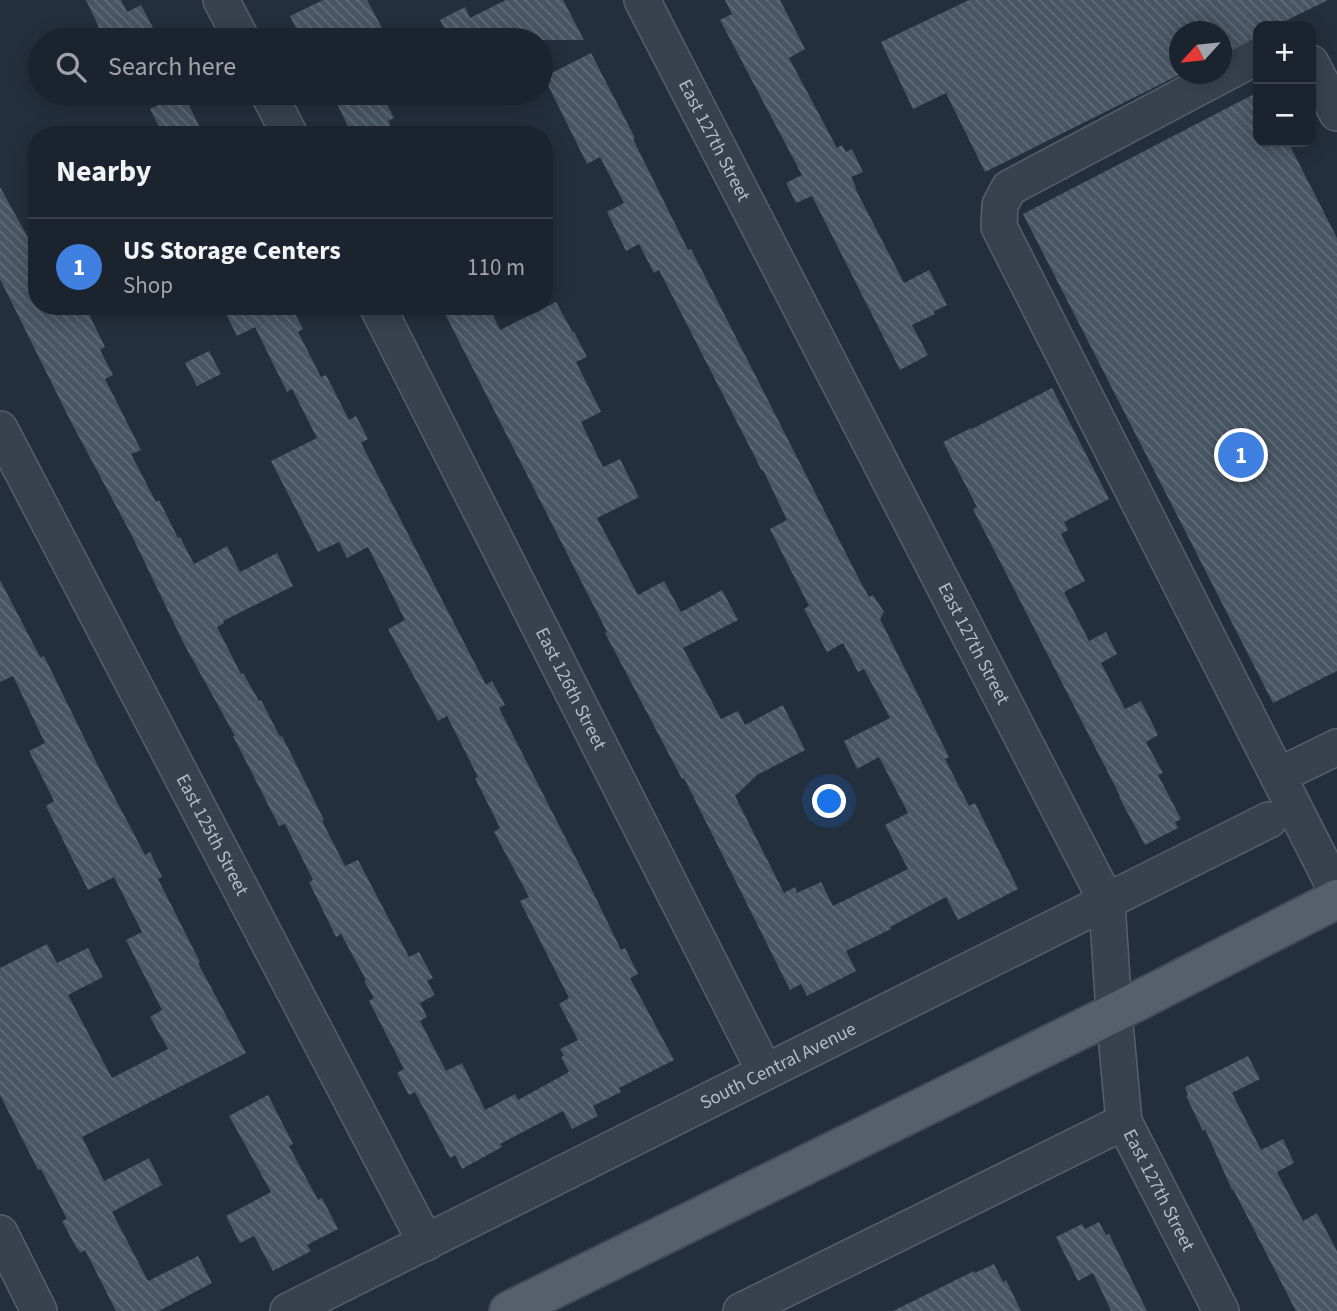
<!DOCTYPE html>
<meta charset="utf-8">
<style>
body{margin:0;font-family:"Source Sans 3",sans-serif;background:#282f3a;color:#f1f3f6}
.controls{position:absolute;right:21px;top:21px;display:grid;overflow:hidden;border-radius:14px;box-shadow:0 4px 18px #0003}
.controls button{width:63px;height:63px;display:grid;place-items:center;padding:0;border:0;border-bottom:2px solid #39404a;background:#1b232e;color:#f1f3f6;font:35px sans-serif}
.compass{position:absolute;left:1169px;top:21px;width:63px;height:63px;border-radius:50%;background:#1b232e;box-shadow:0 4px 18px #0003;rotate:243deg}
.you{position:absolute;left:830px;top:802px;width:24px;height:24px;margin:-18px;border:5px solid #fff;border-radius:50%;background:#1a73e8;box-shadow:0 0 0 10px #1a73e833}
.badge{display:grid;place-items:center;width:46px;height:46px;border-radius:50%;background:#2563eb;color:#fff;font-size:23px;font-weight:700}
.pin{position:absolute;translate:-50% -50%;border:4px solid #fff;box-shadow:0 2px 7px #0006}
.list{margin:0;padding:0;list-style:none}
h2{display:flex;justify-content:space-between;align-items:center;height:91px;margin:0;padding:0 28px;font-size:30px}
h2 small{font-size:23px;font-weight:400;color:#a0a4aa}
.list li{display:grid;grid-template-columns:46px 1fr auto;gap:21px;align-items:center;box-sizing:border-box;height:98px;padding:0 28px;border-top:2px solid #39404a}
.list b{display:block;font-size:26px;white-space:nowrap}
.list p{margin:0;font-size:23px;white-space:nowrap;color:#a0a4aa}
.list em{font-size:23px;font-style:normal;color:#a0a4aa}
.icon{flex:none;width:38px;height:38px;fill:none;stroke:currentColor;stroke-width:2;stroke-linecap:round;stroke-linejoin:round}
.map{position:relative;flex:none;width:1337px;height:1311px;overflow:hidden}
.search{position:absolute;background:#1b232e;box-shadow:0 4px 18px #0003;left:28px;top:28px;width:525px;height:77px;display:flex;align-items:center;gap:18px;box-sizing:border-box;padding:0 24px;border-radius:38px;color:#a0a4aa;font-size:26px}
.panel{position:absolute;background:#1b232e;box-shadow:0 4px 18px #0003;left:28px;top:126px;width:525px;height:189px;border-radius:28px}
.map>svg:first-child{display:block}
.building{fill:url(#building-back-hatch)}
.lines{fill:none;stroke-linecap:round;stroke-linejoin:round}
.minor-casing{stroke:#565f6b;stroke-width:38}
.major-casing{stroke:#414a56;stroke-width:42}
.minor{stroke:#38414d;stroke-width:35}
.major{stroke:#56606d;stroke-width:38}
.labels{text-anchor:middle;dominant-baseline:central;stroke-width:7;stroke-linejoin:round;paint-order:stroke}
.street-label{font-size:19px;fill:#b3bcc8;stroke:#1d2632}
</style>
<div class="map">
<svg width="1337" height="1311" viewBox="0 0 1337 1311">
<defs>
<pattern id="building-back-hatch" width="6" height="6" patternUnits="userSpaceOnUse" patternTransform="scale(1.75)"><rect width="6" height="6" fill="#485563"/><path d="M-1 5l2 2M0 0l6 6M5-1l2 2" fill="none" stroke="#606c78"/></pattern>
</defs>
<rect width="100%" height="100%" fill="#242f3d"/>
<!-- building -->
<g class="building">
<path d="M86,0H121L127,12L141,5L153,28L150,30L155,40H73L99,27Z"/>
<path d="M323,0H367L382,28L357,40H302L290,16Z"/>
<path d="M506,0H563L584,40H427L446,31L440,20L465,7L470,18Z"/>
<path d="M725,0H780L805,49L789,58L837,148L842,145L846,152L852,149L863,172L851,177L856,187L855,188L904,283L929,270L947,305L933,312L935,314L912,325L928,355L900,370L812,196L796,203L786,183L802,175L720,20L732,14Z"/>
<path d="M969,0H1328L1275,26H1258V35L1222,53V32H1180V74H1181L985,172L946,93L913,109L881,42Z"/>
<path d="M591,53L635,138L633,139L688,250L691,249L860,581L869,597L873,595L884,612L880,619L949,757L945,759L969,806L975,803L1018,889L958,920L946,897L890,927L891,929L846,951L856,971L807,996L801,984L790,990L684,778L682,779L614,650L605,633L607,632L441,306H489L500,330L556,302L573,333L574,332L587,357L576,362L601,412L581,422L603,467L620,459L639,497L597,518L638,595L664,581L681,612L722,590L738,620L683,648L721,719L738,711L745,725L783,705L805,750L757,775L735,796L784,893L795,887L797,893L821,882L833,906L908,869L885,825L908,813L879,757L857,769L844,741L890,718L864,669L858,672L843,643L827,652L804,609L809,606L770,529L787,520L763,470L762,471L659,270L654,273L639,244L626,251L607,212L624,203L600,157L587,164L544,77Z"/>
<path d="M1258,92V142H1288L1337,238V671L1273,703L1023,214Z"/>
<path d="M183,93L200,128L185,135H163L150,109Z"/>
<path d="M332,93H381L394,118L388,121L395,135H352Z"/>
<path d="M0,187L37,254V306H85L105,347L100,350L113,375L105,379L141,450L131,454L156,502L159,500L178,538L180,537L194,564L227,546L240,572L277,553L293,586L223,621L224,623L217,627L241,674L243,673L259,701L261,700L280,737L282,736L324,820L322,821L345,866L358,860L409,957L419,952L433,978L427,981L435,995L420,1003L427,1017L420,1021L446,1071L462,1063L485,1110L515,1094L518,1100L569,1072L561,1057L564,1056L560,1049L578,1040L559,1004L569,998L520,901L529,897L494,832L500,828L475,778L478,777L447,716L438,721L388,629L405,620L368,547L347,558L339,542L318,552L271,461L317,438L292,389L287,392L255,327L237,336L222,306H296L292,308L303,329L298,332L321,377L326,375L349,420L356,416L368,439L361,443L486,685L492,681L505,705L499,708L587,880L621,950L625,948L638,974L630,978L674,1060L619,1088L621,1092L593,1106L598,1116L572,1129L563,1111L500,1144L502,1147L462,1169L455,1155L450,1158L415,1092L409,1095L397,1073L404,1069L369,1001L374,998L364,981L366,980L341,934L336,937L309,882L313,880L285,824L279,826L233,736H235L184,644L132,536L70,420L0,279Z"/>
<path d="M209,351L221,374L197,386L185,363Z"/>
<path d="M1052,388L1109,499L1064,522L1068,530L1061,534L1085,581L1064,592L1089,641L1106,632L1117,654L1101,663L1125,709L1141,701L1158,735L1146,742L1163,773L1158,775L1181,819L1175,822L1178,828L1145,845L1119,797L1120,796L973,509L977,507L943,442L971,428L972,429Z"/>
<path d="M0,580L40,657L44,656L97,764L145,855L150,852L162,877L158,879L200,962L198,963L246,1053L82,1137L104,1181L149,1158L162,1185L112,1212L148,1281L198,1256L212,1283L159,1311H116L85,1250L80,1253L78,1248L77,1249L62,1221L67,1219L41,1169L38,1170L0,1095V968L47,944L57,963L88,948L103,977L68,995L112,1078L168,1049L150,1017L162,1010L126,940L142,932L114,877L88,890L46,806L54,801L29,751L45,743L13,676L0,682Z"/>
<path d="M1248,1056L1260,1079L1232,1093L1261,1150L1283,1139L1294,1163L1277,1172L1303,1221L1317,1213L1337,1251V1311H1296L1233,1189L1232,1190L1205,1129L1203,1131L1186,1096L1188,1095L1185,1087Z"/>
<path d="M268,1095L293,1144L289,1146L318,1200L322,1198L338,1229L307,1245L311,1251L273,1271L254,1236L240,1243L226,1216L271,1192L229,1116Z"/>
<path d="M1099,1222L1106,1235L1109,1234L1147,1311H1111L1093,1273L1078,1281L1056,1237L1082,1224L1085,1229Z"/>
<path d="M994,1264L1003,1282L1006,1280L1021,1311H893L974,1271L975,1273Z"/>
</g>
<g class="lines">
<defs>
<g id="minor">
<path d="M221,0L242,40"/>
<path id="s1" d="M642,0L1107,902L1114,1013L1124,1122L1221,1311"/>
<path d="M1258,56L1009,188L1000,205L999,227L1337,892"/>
<path d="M1311,63L1337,113"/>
<path d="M268,93L290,135"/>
<path id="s2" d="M377,306L765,1072"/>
<path id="s3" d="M0,429L426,1243"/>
<path d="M1278,776L1337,747"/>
<path d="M0,1233L39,1311"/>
<path id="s4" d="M288,1311L1269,820"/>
<path d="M741,1311L1124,1122"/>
</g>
<path id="major" d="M509,1311L1114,1013L1337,899"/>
</defs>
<!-- minor casing -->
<use href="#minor" class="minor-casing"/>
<!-- major casing -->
<use href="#major" class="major-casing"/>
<!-- minor -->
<use href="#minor" class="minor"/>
<!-- major -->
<use href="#major" class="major"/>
</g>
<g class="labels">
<!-- street labels -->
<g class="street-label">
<text stroke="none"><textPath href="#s1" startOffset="158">East 127th Street</textPath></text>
<text stroke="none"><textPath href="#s1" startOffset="724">East 127th Street</textPath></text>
<text stroke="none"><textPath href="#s2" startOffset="429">East 126th Street</textPath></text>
<text stroke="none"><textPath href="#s3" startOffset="458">East 125th Street</textPath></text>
<text stroke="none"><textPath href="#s4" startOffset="548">South Central Avenue</textPath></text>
<text stroke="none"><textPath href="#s1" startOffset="1312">East 127th Street</textPath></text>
</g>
</g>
</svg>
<div class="controls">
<button>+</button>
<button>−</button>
</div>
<svg class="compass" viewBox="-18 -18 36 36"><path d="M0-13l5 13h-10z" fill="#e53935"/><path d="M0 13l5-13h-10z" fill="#a0a4aa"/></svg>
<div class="you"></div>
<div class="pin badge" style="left:1241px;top:455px;background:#3f7fe0">1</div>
<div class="search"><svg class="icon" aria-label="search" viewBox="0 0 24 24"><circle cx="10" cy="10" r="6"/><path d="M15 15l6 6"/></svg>Search here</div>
<section class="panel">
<h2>Nearby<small></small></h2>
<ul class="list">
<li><span class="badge" style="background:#3f7fe0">1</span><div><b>US Storage Centers</b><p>Shop</p></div><em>110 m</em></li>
</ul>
</section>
</div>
